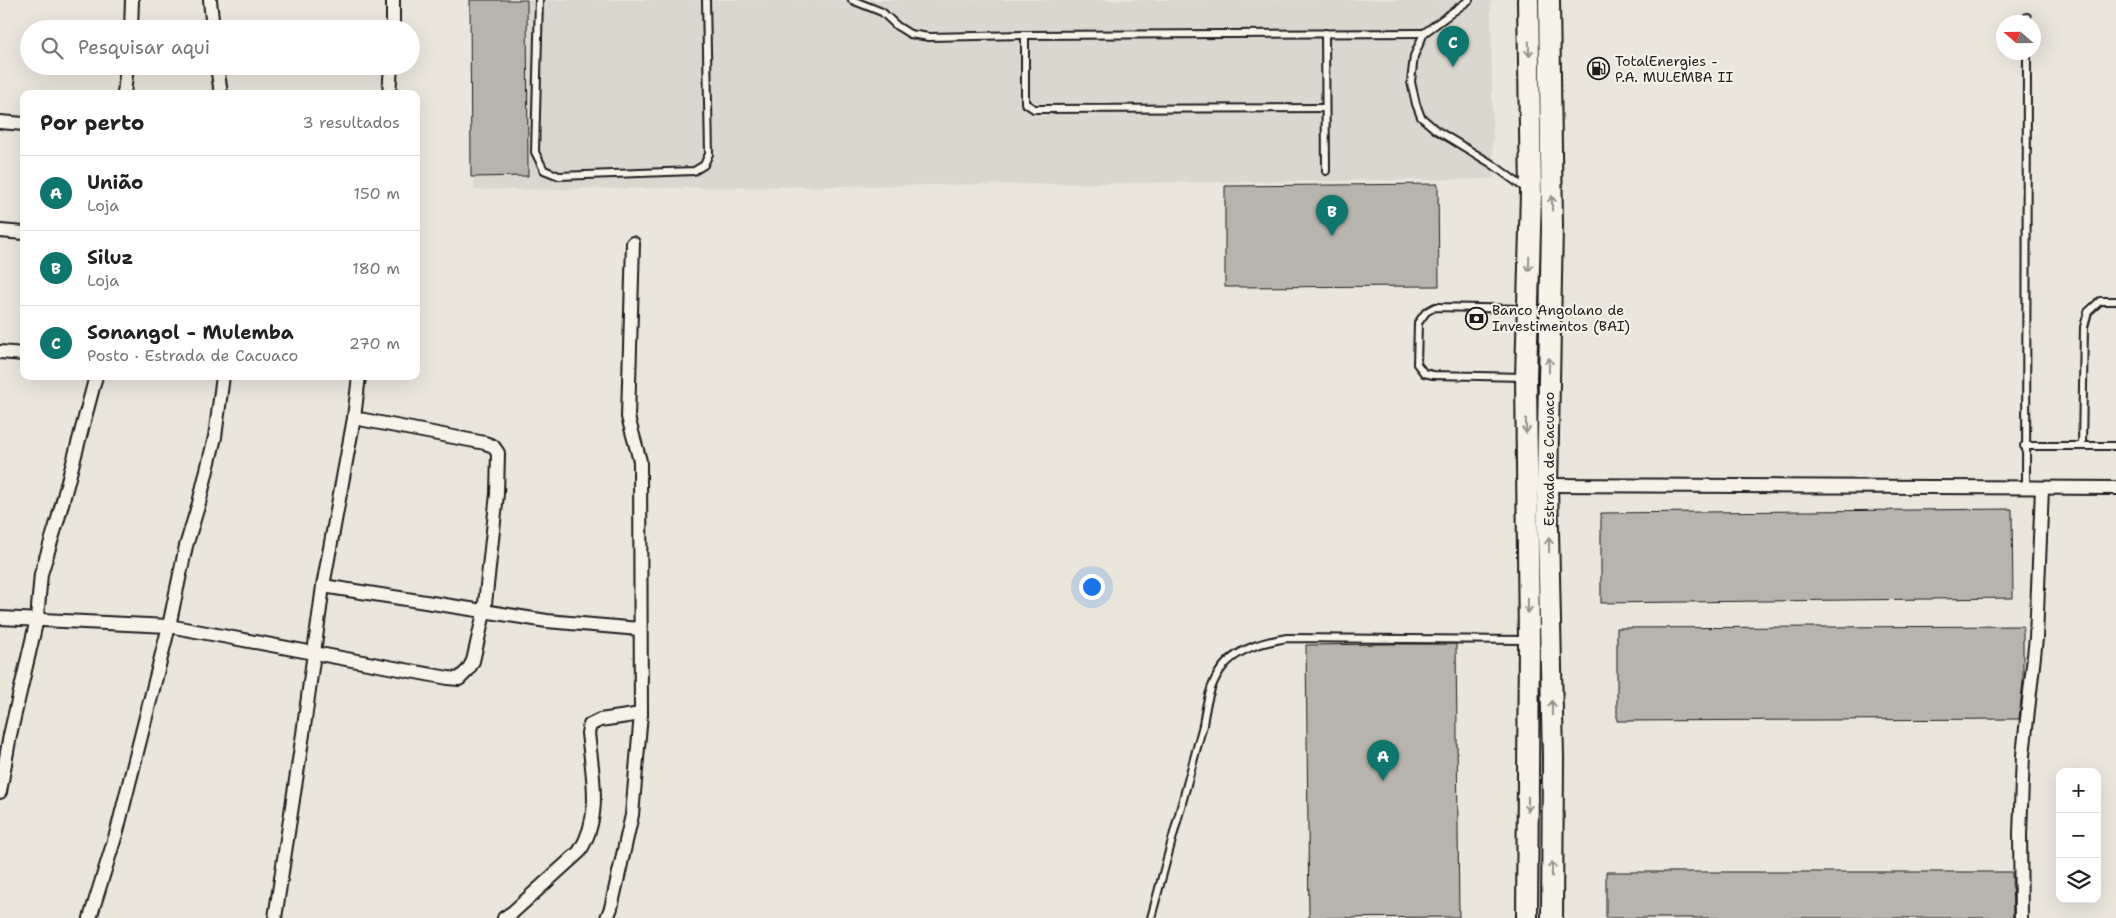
<!DOCTYPE html>
<html lang="pt">
<meta charset="utf-8">
<style>
body{margin:0;font-family:"Shantell Sans",sans-serif;background:#f2f2f2;color:#222}
.controls{position:absolute;right:15px;bottom:15px;display:grid;overflow:hidden;border-radius:10px;box-shadow:0 5px 20px #0002}
.controls button{width:45px;height:45px;display:grid;place-items:center;padding:0;border:0;border-bottom:1px solid #e0e0e0;background:#fff;color:#222;font:25px sans-serif}
.compass{position:absolute;left:1996px;top:15px;width:45px;height:45px;border-radius:50%;background:#fff;box-shadow:0 5px 20px #0002;rotate:290deg}
.you{position:absolute;left:1091px;top:586px;width:18px;height:18px;margin:-12px;border:4px solid #fff;border-radius:50%;background:#1a73e8;box-shadow:0 0 0 8px #1a73e833}
.badge{display:grid;place-items:center;width:32px;height:32px;border-radius:50%;background:#0f766e;color:#fff;font-size:16px;font-weight:700}
.pin{position:absolute;translate:-50% -41px;filter:drop-shadow(0 1px 2px #0008)}
.pin::after{content:'';position:absolute;top:26px;width:18px;height:15px;background:inherit;clip-path:polygon(0 0,100% 0,50% 100%)}
.list{margin:0;padding:0;list-style:none}
h2{display:flex;justify-content:space-between;align-items:center;height:65px;margin:0;padding:0 20px;font-size:21px}
h2 small{font-size:16px;font-weight:400;color:#767676}
.list li{display:grid;grid-template-columns:32px 1fr auto;gap:15px;align-items:center;box-sizing:border-box;height:75px;padding:0 20px;border-top:1px solid #e0e0e0}
.list b{display:block;font-size:19px;white-space:nowrap}
.list p{margin:0;font-size:16px;white-space:nowrap;color:#767676}
.list em{font-size:16px;font-style:normal;color:#767676}
.icon{flex:none;width:28px;height:28px;fill:none;stroke:currentColor;stroke-width:2;stroke-linecap:round;stroke-linejoin:round}
.map{position:relative;flex:none;width:2116px;height:918px;overflow:hidden}
.search{position:absolute;background:#fff;box-shadow:0 5px 20px #0002;left:20px;top:20px;width:400px;height:55px;display:flex;align-items:center;gap:12px;box-sizing:border-box;padding:0 18px;border-radius:28px;color:#767676;font-size:19px}
.panel{position:absolute;background:#fff;box-shadow:0 5px 20px #0002;left:20px;top:90px;width:400px;height:290px;border-radius:10px}
.map>svg:first-child{display:block}
.built{fill:#dad7ce}
.building{fill:#b6b4ac;stroke:#1c1c1c}
.lines{fill:none;stroke-linecap:round;stroke-linejoin:round}
.lane-casing{stroke:#1c1c1c;stroke-width:10}
.street-casing{stroke:#1c1c1c;stroke-width:16}
.primary-casing{stroke:#1c1c1c;stroke-width:24}
.lane{stroke:#f7f3e8;stroke-width:6}
.street{stroke:#f7f3e8;stroke-width:12}
.primary{stroke:#f7f3e8;stroke-width:20}
.oneway{stroke:#94928c}
.labels{text-anchor:middle;dominant-baseline:central;stroke-width:4;stroke-linejoin:round;paint-order:stroke}
.poi-label{font-size:14px;fill:#1c1c1c;stroke:#f7f3e8;text-anchor:start}
.street-label{font-size:14px;fill:#1c1c1c;stroke:#f7f3e8}
</style>
<div class="map">
<svg width="2116" height="918" viewBox="0 0 2116 918">
<rect width="100%" height="100%" fill="#eae6dc"/>
<filter id="ink" filterUnits="userSpaceOnUse"><feTurbulence type="fractalNoise" baseFrequency=".02" numOctaves="2"/><feDisplacementMap in="SourceGraphic" scale="10" xChannelSelector="R" yChannelSelector="G"/><feConvolveMatrix kernelMatrix="1 2 1 2 8 2 1 2 1" color-interpolation-filters="sRGB"/></filter>
<g filter="url(#ink)">
<!-- built -->
<path class="built" d="M473,0H1491L1493,179L474,190Z"/>
<!-- building -->
<g class="building">
<path d="M470,0H527L528,176L471,177Z"/>
<path d="M1438,184L1439,286L1225,287V186Z"/>
<path d="M2012,509L2013,598L1601,603V513Z"/>
<path d="M2023,626V681L2019,719L1617,721V628Z"/>
<path d="M1387,644H1456L1459,917L1309,918L1306,645Z"/>
<path d="M1606,872H2012L2013,918H1606Z"/>
</g>
<g class="lines">
<defs>
<g id="lane">
<path d="M539,0L535,152L544,170L559,176L694,171L704,165L709,154L706,0"/>
<path d="M852,0L882,12L897,26L910,34L929,37L1025,35L1424,33"/>
<path d="M1469,0L1424,33L1414,56L1411,82L1416,104L1421,117L1436,130L1492,164L1526,189"/>
<path d="M2027,22V17"/>
<path d="M1325,33L1326,171"/>
<path d="M1025,35V103L1034,109L1324,108"/>
<path d="M1524,377L1433,375L1424,373L1417,364L1418,323L1426,312L1435,307L1524,309"/>
<path d="M2024,446H2116"/>
<path d="M2082,446L2084,327L2088,312L2100,301H2116"/>
<path d="M2026,488L2027,52"/>
<path d="M1151,918L1203,725C1211,667 1228,648 1287,638L1526,640"/>
</g>
<g id="street">
<path d="M210,0L213,29"/>
<path d="M393,0V29"/>
<path d="M131,29L132,0"/>
<path d="M217,66L221,94"/>
<path d="M124,94L127,66"/>
<path d="M389,94L391,66"/>
<path d="M0,122L24,124"/>
<path d="M0,231L24,233"/>
<path d="M0,352L24,354"/>
<path d="M1547,485L2116,488"/>
<path d="M323,586L547,621L639,629"/>
<path d="M0,618L169,626L448,678L459,679L468,670L473,661L484,613L497,494L498,453L493,446L485,443L354,418"/>
<path d="M0,792L10,735L37,619L41,574L58,519L96,376"/>
<path d="M90,918L117,831L169,626L186,546L199,503L215,437L223,376"/>
<path d="M275,918L303,734L323,586L354,418L359,376"/>
<path d="M504,918L513,912L579,852C603,816 592,773 588,733L590,725L600,720L641,714"/>
<path d="M607,918L611,908L632,815L641,714L640,461L628,417L633,243"/>
<path d="M2021,918L2020,834L2023,755L2036,638L2042,488"/>
</g>
<g id="primary">
<path d="M1549,0L1552,226L1547,485L1553,757L1552,918"/>
<path d="M1527,918L1529,640L1526,377L1531,193L1528,0"/>
</g>
</defs>
<!-- lane casing -->
<use href="#lane" class="lane-casing"/>
<!-- street casing -->
<use href="#street" class="street-casing"/>
<!-- primary casing -->
<use href="#primary" class="primary-casing"/>
<!-- lane -->
<use href="#lane" class="lane"/>
<!-- street -->
<use href="#street" class="street"/>
<!-- primary -->
<use href="#primary" class="primary"/>
</g>
<!-- one-way arrows -->
<defs><path id="oneway-shaft" d="M-6 0H5M1.5-3L5.5 0L1.5 3" fill="none" stroke-width="1.6" stroke-linecap="round" stroke-linejoin="round" transform="scale(1.25)"/></defs>
<g class="oneway">
<use href="#oneway-shaft" transform="translate(1529 49) rotate(89)"/>
<use href="#oneway-shaft" transform="translate(1552 203) rotate(-91)"/>
<use href="#oneway-shaft" transform="translate(1529 264) rotate(92)"/>
<use href="#oneway-shaft" transform="translate(1549 365) rotate(-89)"/>
<use href="#oneway-shaft" transform="translate(1526 426) rotate(89)"/>
<use href="#oneway-shaft" transform="translate(1549 545) rotate(-91)"/>
<use href="#oneway-shaft" transform="translate(1528 606) rotate(89)"/>
<use href="#oneway-shaft" transform="translate(1552 708) rotate(-91)"/>
<use href="#oneway-shaft" transform="translate(1528 804) rotate(90)"/>
<use href="#oneway-shaft" transform="translate(1552 869) rotate(-90)"/>
</g>
</g>
<!-- icons -->
<defs>
<symbol id="fuel-ring" viewBox="-11 -11 22 22"><circle r="9.5" fill="#f7f3e8" stroke="#1c1c1c" stroke-width="1.5"/><path d="M-5.5-6h7V0h2V4h1.3V-2.5L3-4.5l.8-.8L6-3V5H2.5V1h-1V6h-7ZM-4.2-4.7v3.2H.2V-4.7Z" fill="#1c1c1c"/></symbol>
<symbol id="bank-ring" viewBox="-11 -11 22 22"><circle r="9.5" fill="#f7f3e8" stroke="#1c1c1c" stroke-width="1.5"/><path d="M-6-4H6V4H-6ZM0-2.3a2.3 2.3 0 1 0 0 4.6a2.3 2.3 0 1 0 0-4.6Z" fill="#1c1c1c"/></symbol>
</defs>
<g fill-rule="evenodd">
<use href="#fuel-ring" x="1586" y="56" width="25" height="25"/>
<use href="#bank-ring" x="1464" y="306" width="25" height="25"/>
</g>
<g class="labels">
<!-- poi labels -->
<g class="poi-label">
<text x="1615" y="61">TotalEnergies -<tspan x="1615" dy="16">P.A. MULEMBA II</tspan></text>
<text x="1492" y="310">Banco Angolano de<tspan x="1492" dy="16">Investimentos (BAI)</tspan></text>
</g>
<!-- street labels -->
<g class="street-label">
<text transform="translate(1549 459) rotate(-90)">Estrada de Cacuaco</text>
</g>
</g>
</svg>
<div class="controls">
<button>+</button>
<button>−</button>
<button><svg class="icon" aria-label="layers" viewBox="0 0 24 24"><path d="M12 4l9 5-9 5-9-5zM3 14l9 5 9-5"/></svg></button>
</div>
<svg class="compass" viewBox="-18 -18 36 36"><path d="M0-13l5 13h-10z" fill="#e53935"/><path d="M0 13l5-13h-10z" fill="#767676"/></svg>
<div class="you"></div>
<div class="pin badge" style="left:1383px;top:781px">A</div>
<div class="pin badge" style="left:1332px;top:236px">B</div>
<div class="pin badge" style="left:1453px;top:67px">C</div>
<div class="search"><svg class="icon" aria-label="search" viewBox="0 0 24 24"><circle cx="10" cy="10" r="6"/><path d="M15 15l6 6"/></svg>Pesquisar aqui</div>
<section class="panel">
<h2>Por perto<small>3 resultados</small></h2>
<ul class="list">
<li><span class="badge">A</span><div><b>União</b><p>Loja</p></div><em>150 m</em></li>
<li><span class="badge">B</span><div><b>Siluz</b><p>Loja</p></div><em>180 m</em></li>
<li><span class="badge">C</span><div><b>Sonangol - Mulemba</b><p>Posto · Estrada de Cacuaco</p></div><em>270 m</em></li>
</ul>
</section>
</div>
